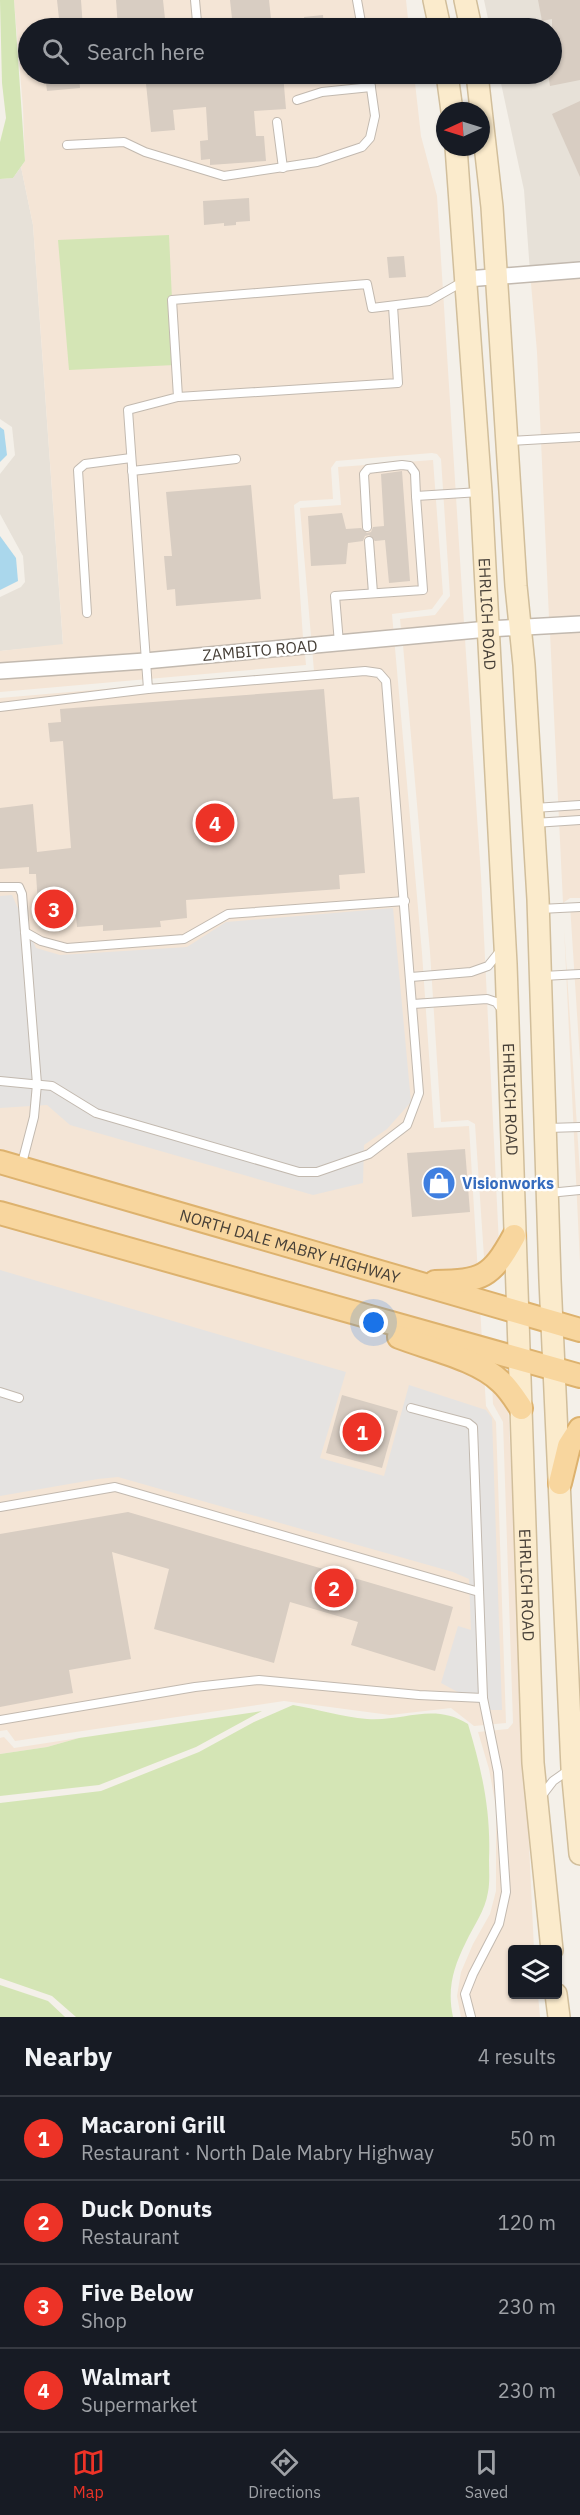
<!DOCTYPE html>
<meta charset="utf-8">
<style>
body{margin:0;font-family:"IBM Plex Sans",sans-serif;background:#20242c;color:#f1f3f6}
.controls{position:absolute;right:18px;bottom:18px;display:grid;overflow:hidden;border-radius:6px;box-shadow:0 2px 4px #0004}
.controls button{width:54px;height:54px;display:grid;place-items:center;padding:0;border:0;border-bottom:2px solid #363941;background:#171b24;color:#f1f3f6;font:30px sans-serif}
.compass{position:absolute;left:436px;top:102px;width:54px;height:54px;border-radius:50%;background:#171b24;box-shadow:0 2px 4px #0004;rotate:266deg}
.you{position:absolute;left:374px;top:1323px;width:21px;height:21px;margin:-15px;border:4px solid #fff;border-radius:50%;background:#1a73e8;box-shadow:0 0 0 9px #1a73e833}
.badge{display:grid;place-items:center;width:39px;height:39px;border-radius:50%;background:#ed3327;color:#fff;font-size:20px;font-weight:700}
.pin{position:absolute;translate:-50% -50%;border:3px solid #fff;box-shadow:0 2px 6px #0006}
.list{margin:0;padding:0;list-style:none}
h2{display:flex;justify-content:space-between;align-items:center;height:78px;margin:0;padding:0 24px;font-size:26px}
h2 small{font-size:20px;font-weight:400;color:#9ea1a6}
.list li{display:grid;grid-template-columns:39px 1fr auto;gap:18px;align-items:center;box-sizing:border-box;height:84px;padding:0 24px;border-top:2px solid #363941}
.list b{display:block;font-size:22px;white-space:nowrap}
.list p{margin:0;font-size:20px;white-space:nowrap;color:#9ea1a6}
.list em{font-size:20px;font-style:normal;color:#9ea1a6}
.icon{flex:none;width:33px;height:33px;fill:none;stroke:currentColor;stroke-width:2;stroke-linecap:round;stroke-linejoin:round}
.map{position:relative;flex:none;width:580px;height:2017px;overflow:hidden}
.search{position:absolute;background:#171b24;box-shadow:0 2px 4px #0004;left:18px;right:18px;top:18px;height:66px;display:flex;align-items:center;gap:15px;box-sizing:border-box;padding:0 21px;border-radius:33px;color:#9ea1a6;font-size:22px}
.sheet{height:414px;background:#171b24}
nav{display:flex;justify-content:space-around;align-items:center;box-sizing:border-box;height:84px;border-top:2px solid #363941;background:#171b24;font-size:16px;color:#9ea1a6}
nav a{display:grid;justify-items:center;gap:3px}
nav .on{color:#ed3327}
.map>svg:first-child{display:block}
.residential{fill:#e7e1d8}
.commercial{fill:#f4e5d6}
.green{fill:#d4e5b5}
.parking{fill:#e5e3e1}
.water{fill:#aad7ec}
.building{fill:#d8cdc2}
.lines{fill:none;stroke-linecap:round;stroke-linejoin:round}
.lane-casing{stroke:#c2b9af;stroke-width:10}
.street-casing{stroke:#c2b9af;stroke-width:18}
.secondary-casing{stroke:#d1be9b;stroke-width:24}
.primary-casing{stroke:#ddb26e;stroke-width:26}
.lane{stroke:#fff;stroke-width:8}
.street{stroke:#fff;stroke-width:15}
.secondary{stroke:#fbebcc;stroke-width:21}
.primary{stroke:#f8d69e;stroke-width:22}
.labels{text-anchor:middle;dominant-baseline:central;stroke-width:4.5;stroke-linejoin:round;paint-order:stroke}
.street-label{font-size:16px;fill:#474038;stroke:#fff}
.shop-label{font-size:16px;font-weight:bold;fill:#366cbe;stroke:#fff;text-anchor:start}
</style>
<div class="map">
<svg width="580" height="2017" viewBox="0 0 580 2017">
<rect width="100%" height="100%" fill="#f4f0e9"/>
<!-- residential -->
<g class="residential">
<path d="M484,0H580V272H530L524,190L499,74H552V28H490Z"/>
<path d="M21,167L33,225L63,645L0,651V597L21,587L25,582L23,556L0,514V474L15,455L12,427L0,419V179L13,178Z"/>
</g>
<!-- commercial -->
<g class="commercial">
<path d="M14,0H406L409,28H28V74H414L421,136L437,196L464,623L401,629L400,619L435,615L450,596L441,459L437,454L432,453L336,461L331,468L333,499L300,501L294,505L303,638L144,653L0,663V651L63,644L33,225L21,167L25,161L23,108Z"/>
<path d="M530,272H580V617L549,618L537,352Z"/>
<path d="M433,460L443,594L432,609L392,614L422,953L434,1128L469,1126L486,1406L496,1422L506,1723L474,1726L451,1708L390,1715L284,1701L15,1741L7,1730L0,1731V698L314,671L300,508L341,505L338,467Z"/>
<path d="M580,632V898H570L563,903L550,633Z"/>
<path d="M465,639L481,876L499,1245L495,1253L484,1257L475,1124L468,1120L441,1122L430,952L403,645Z"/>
<path d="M305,654L306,665L0,692V679L146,669Z"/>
<path d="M580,904V1060L570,905Z"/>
<path d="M564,927L580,1173V1263Z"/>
<path d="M492,1384L508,1403L534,1949L512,1950V1994L538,1995L540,2017H461L457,1996L461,1972L473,1944L490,1914L496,1891V1807L489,1769L478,1732L508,1729L513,1723L503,1422L493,1404Z"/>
<path d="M4,1737L14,1748L79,1738L47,1747L0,1754V1738Z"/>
</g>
<!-- green -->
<g class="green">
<path d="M0,0H14L25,161L13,178L0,179V142L6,118L2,83Z"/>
<path d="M169,235L175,365L69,370L58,240Z"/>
<path d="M293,1705C317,1709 342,1717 367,1719C403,1722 433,1702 468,1724C482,1771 491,1810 489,1860C489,1870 490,1882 488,1892C485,1911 474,1925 466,1942C453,1968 447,1989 453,2017H76L52,1996L0,1978V1803L101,1791L199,1752L254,1722Z"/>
<path d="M262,1711L196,1747L99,1785L0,1796V1754L47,1747L79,1738Z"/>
<path d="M0,1985L48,2001L65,2017H0Z"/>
</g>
<!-- parking -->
<g class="parking">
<path d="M12,895L36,948L60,955L187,947L226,922L393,908L411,1102L387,1129L364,1145L363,1183L313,1195L70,1125L47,1105L0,1108V896Z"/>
<path d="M0,1270L346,1372L320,1458L384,1476L409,1385L486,1410L492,1418L502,1710H491L441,1683L458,1626L471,1630L469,1579L453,1572L118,1477L98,1479L0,1496Z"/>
</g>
<!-- water -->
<g class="water">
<path d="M0,427L4,430L7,455L0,462Z"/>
<path d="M0,536L16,558L18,581L0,590Z"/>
</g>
<!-- building -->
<g class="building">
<path d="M57,0H81L83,28H60Z"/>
<path d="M116,0H163L166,28H118Z"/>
<path d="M230,0H269L272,28H233Z"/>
<path d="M538,0H580V80L550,86L548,74H552V19L542,21Z"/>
<path d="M323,15L324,28H306L304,17Z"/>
<path d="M45,74H79L80,88L47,91Z"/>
<path d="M145,74H283L286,109L254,111L256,136H264L266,161L210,165V159L201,160L200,141L208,140L206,107L173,110L175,130L151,132Z"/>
<path d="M580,101V177L552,114Z"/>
<path d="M249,198L250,221L236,222V225L224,226V223L204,225L203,201Z"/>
<path d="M404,256L406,277L389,278L387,257Z"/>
<path d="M402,471L410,581L389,583L385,540L375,541L369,535L365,536L363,541L348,543L346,564L311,566L308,516L342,513L346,529L361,528L367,533L371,532L373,527L384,526L381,474Z"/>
<path d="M251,485L261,599L176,606L175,589L167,590L164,556H172L166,492Z"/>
<path d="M324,689L333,799L359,797L365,873L339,875L340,889L186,900L187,918L160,921L161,927L103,931V925L77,927L76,916L39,921L36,874H29V867L0,869V808L33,804L37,852L71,848L63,741L50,742L48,723L61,722L60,709Z"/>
<path d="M465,1149L470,1212L412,1217L407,1153Z"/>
<path d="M342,1395L398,1411L382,1468L326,1453Z"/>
<path d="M128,1512L453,1607L435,1671L351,1645L358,1622L290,1602L274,1663L154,1629L169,1569L112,1552L131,1659L69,1670L73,1693L0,1707V1534Z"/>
</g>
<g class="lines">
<defs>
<g id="lane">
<path d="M195,0L197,22"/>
<path d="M357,0L362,28"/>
<path d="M297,100L322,92L371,87"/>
<path d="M277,122L283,168"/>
<path d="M67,145L124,142L145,152L224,176L317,162L362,147L370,138L375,116L369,74"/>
<path d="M178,397L398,383L393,306"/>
<path d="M510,441L580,437"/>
<path d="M132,471L236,459"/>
<path d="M367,527L364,474L368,469L402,465L410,466L415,473L416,496"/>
<path d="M369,541L373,593"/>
<path d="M87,613L78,470L85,464L131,458"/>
<path d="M339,643L335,596L423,590L416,496L480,492"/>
<path d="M0,707L148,689"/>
<path d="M534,808L580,805"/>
<path d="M534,823L580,820"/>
<path d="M0,887H19L22,894L37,1084L34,1117L21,1167"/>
<path d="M540,909L580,907"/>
<path d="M25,932L41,941L67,948L184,939L228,914L405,901"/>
<path d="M543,976L580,974"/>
<path d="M411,977L471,972L488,966L500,951"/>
<path d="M413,1004L487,999L496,1002L503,1011"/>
<path d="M0,1081L52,1086L96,1113L299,1172H317L369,1154L407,1125L419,1093L386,681L379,673L365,671L148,689L128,410L178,397L172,300L367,284L372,308L429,301L464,281"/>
<path d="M548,1128L580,1127"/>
<path d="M549,1193L580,1190"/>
<path d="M0,1392L19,1398"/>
<path d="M411,1408L468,1423L473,1427L483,1698L498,1772L506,1892L499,1924L473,1974L465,1994L471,2017"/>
<path d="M0,1507L115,1487L479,1592"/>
<path d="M0,1720L195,1687L259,1680L419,1695L483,1698"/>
<path d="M540,1798L553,1781L570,1769"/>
</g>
<g id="street">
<path d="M467,279L580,270"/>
<path d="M0,671L145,661L488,629L580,624"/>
</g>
<g id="secondary">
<path d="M434,0L440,28"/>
<path d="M465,0L471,28"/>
<path d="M447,74L452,111"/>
<path d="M477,74L492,207L516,586L524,665L538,899L550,1280L572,1768L580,1854"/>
<path id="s1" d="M456,147L481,492L506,964L533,1763L552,1950"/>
<path d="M556,1994L559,2017"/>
</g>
<g id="primary">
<path id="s2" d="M0,1162L580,1330"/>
<path d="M0,1213L580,1376"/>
<path d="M435,1282C482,1281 491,1278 514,1236"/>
<path d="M399,1337C430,1349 478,1359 501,1382C509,1389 515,1399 521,1408"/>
<path d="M560,1483L569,1446L580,1429"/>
</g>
</defs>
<!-- lane casing -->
<use href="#lane" class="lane-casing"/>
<!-- street casing -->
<use href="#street" class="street-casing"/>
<!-- secondary casing -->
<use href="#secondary" class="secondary-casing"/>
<!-- primary casing -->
<use href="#primary" class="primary-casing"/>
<!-- lane -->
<use href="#lane" class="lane"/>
<!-- street -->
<use href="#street" class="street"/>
<!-- secondary -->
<use href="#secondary" class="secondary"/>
<!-- primary -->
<use href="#primary" class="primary"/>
</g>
<!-- icons -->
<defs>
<symbol id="shop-disc" viewBox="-11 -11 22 22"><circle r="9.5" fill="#3f7fe0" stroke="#fff"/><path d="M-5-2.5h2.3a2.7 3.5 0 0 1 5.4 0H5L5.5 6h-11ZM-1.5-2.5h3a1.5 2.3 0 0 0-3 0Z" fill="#fff"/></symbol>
</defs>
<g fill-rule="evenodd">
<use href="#shop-disc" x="420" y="1164" width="38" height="38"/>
</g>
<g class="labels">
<!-- street labels -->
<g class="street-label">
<text stroke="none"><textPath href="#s1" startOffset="468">EHRLICH ROAD</textPath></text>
<text transform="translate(260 650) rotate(-5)">ZAMBITO ROAD</text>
<text stroke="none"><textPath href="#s1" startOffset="954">EHRLICH ROAD</textPath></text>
<text stroke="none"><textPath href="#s2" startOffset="302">NORTH DALE MABRY HIGHWAY</textPath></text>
<text stroke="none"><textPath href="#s1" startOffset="1440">EHRLICH ROAD</textPath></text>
</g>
<!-- shop labels -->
<g class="shop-label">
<text x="462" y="1183">Visionworks</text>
</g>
</g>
</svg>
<div class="controls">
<button><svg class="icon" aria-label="layers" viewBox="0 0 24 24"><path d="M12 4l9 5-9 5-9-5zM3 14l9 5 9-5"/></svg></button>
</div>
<svg class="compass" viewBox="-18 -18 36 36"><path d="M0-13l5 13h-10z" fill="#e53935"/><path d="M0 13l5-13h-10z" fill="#9ea1a6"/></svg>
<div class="you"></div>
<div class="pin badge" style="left:362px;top:1432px">1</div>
<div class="pin badge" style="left:334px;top:1588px">2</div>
<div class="pin badge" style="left:54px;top:909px">3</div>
<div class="pin badge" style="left:215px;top:823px">4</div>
<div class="search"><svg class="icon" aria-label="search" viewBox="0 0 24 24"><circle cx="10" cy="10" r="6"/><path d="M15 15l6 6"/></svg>Search here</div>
</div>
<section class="sheet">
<h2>Nearby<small>4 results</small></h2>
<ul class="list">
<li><span class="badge">1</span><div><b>Macaroni Grill</b><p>Restaurant · North Dale Mabry Highway</p></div><em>50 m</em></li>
<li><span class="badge">2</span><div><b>Duck Donuts</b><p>Restaurant</p></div><em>120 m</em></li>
<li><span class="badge">3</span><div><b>Five Below</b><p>Shop</p></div><em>230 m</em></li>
<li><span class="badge">4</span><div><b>Walmart</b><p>Supermarket</p></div><em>230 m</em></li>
</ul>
</section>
<nav>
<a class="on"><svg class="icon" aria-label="map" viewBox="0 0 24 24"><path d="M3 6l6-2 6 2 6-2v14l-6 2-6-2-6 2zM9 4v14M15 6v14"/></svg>Map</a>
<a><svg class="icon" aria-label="directions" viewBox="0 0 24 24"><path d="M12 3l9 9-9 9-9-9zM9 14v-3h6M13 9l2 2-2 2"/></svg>Directions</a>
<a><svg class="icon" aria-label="saved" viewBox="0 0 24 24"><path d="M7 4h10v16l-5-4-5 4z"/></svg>Saved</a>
</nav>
